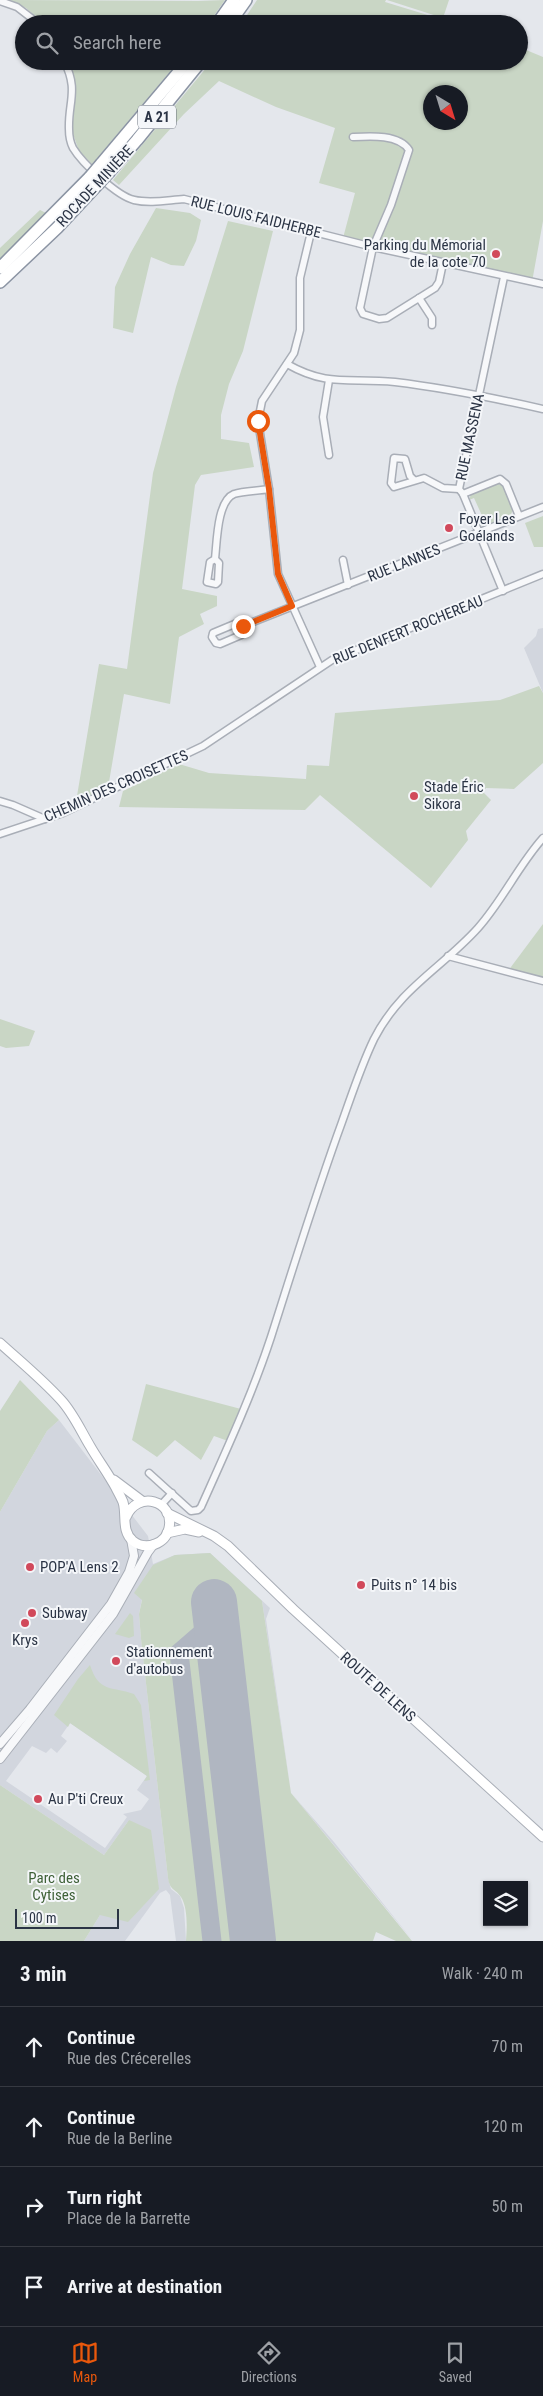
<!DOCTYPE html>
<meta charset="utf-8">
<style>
body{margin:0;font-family:"Roboto Condensed",sans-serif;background:#242831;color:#f1f3f6}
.controls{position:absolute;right:15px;bottom:15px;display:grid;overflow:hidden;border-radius:0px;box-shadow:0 1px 4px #0004}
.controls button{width:45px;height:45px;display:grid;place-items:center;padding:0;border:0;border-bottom:1px solid #363941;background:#171b24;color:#f1f3f6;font:25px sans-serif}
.compass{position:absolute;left:423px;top:85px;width:45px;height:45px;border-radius:50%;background:#171b24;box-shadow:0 1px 4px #0004;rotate:142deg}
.scale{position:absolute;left:15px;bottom:12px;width:104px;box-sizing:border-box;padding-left:5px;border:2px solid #2b3445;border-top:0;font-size:14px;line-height:18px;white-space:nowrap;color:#2b3445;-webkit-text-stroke:4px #f4f6f9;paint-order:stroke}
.stop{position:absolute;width:15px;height:15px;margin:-11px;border:4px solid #ea580c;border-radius:50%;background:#fff}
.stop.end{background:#ea580c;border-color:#fff;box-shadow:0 1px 5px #0008}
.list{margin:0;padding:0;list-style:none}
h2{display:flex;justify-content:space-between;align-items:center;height:65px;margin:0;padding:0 20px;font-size:21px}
h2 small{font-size:16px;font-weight:400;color:#9ea1a6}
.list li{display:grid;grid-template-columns:32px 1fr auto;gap:15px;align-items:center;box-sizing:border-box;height:80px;padding:0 20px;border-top:1px solid #363941}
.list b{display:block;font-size:19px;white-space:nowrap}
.list p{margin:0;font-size:16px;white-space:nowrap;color:#9ea1a6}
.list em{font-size:16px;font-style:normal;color:#9ea1a6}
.icon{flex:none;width:28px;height:28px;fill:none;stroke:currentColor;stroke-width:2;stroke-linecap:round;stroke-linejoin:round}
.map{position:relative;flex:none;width:543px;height:1941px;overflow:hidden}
.search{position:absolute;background:#171b24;box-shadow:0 1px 4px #0004;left:15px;right:15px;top:15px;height:55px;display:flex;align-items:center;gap:12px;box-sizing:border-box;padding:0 18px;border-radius:28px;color:#9ea1a6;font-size:19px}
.sheet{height:385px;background:#171b24}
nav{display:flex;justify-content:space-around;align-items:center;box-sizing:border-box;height:70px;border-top:1px solid #363941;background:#171b24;font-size:14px;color:#9ea1a6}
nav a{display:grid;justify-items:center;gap:2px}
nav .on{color:#ea580c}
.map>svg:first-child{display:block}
.built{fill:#d2d6de;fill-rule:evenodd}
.green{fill:#c9d6c5;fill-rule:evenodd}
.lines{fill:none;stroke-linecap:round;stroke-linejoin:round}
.taxiway{stroke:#b0b6c1;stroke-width:19}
.runway{stroke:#b0b6c1;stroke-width:46}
.minor-casing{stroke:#a9aeb7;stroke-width:9}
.tertiary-casing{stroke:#a9aeb7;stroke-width:10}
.secondary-casing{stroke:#a9aeb7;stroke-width:11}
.motorway-casing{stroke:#8b94a3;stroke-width:14}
.minor{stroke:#f7f8fa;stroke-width:6}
.tertiary{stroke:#f7f8fa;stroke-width:8}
.secondary{stroke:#fff;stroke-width:9}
.motorway{stroke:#fff;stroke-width:11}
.motorway-bridge-casing{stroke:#8b94a3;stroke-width:14;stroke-linecap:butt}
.motorway-bridge{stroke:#fff;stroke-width:11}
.route{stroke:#ea580c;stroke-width:6}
.poi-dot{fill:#d1495b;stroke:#f4f6f9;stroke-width:2}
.labels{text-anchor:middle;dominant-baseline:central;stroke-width:4;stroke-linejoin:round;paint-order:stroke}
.shield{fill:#f4f6f9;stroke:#676e7b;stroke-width:1}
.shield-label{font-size:14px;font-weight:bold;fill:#2b3445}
.street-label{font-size:15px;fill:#2b3445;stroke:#f4f6f9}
.poi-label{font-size:15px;fill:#2b3445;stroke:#f4f6f9;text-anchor:start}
.park-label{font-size:15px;fill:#3f6138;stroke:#f4f6f9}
</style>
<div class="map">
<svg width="543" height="1941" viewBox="0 0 543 1941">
<rect width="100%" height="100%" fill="#e4e7ec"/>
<!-- built -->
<g class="built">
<path d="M543,628V693L524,648L536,636L538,629Z"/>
<path d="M59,1420L148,1536L153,1564L175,1555L210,1553L270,1608L266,1619L291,1793L334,1842L413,1941L291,1793L262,1601L142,1599L139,1614L141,1639L168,1878L171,1889L180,1896L184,1908L186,1941H176L170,1895L166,1890L160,1893L125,1941H84L100,1915L129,1820L104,1855L0,1785V1512L47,1431ZM70,1723L147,1776L137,1790L149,1799L141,1810L123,1814L127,1817L105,1848L6,1781L32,1746L46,1753L51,1748L57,1753L67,1741L61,1736Z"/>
</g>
<!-- green -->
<g class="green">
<path d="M10,0L198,1L225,0L208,24H44L26,8Z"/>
<path d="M257,0H386L385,2L457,24H241Z"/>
<path d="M387,0H449L443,18Z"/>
<path d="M519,47L543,57V221L532,282L343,238L355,193L319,183L335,128L276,107L219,81L184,114L119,185L113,180L212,61H519ZM430,92H460V122H430Z"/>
<path d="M69,61H179L92,164L79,151L72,131L75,99Z"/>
<path d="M156,208L190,213L201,220L196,241L184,266L171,265L151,257L133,333L113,328L115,287L130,254Z"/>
<path d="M40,210L46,213L0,259V248Z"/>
<path d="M228,221L273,231L243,351L229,384L221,415V439L249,443L254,467L201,475L195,485L182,589L217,596V606L200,614L204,624L179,637L170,704L124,694L109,782L110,792L75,808L99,664L127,669L153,473L176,387Z"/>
<path d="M497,483L503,486L513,510L510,516L484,527L479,525L478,523L484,520L474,498L469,500L471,494Z"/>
<path d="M543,516V547H534L525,523Z"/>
<path d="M539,686L543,693V763L514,789L486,788L483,792L491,800L466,831L468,840L431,888L320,795L305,810L119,807L123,791L179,764L209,773L306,779L307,765L329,766L335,713L500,700Z"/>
<path d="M543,924V981L508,971Z"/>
<path d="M0,1019L35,1031L29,1046L6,1048L0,1046Z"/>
<path d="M20,1380L59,1420L47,1431L0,1512V1411Z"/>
<path d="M146,1384L241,1409L228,1441L214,1436L201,1460L175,1440L157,1457L132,1440Z"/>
<path d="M210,1553L262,1601L291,1793L412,1941H396L376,1932L373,1941H186C187,1928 188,1908 181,1897C175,1888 170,1891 168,1878L141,1639L139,1614L142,1600L134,1593L153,1565L175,1555Z"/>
<path d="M130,1613L133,1616L134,1636L129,1638L115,1634Z"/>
<path d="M90,1665C99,1693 111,1686 134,1694L141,1705L150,1780L144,1781L147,1776L70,1723L68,1727L54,1715L78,1679Z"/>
<path d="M0,1785L104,1855L129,1820L151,1830L159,1889L128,1922L100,1915L84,1941H0Z"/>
</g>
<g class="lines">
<!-- taxiway -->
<path class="taxiway" d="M212,1941L179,1653L216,1621"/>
<!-- runway -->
<path class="runway" d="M214,1602L253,1941"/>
<defs>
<g id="minor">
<path d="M0,1L17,7L39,24"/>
<path d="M64,61C79,90 68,102 69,129C69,135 70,142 73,148C82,163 117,196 134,200C151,204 168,200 184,199L373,247L543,284"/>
<path d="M353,137C370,136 399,134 409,150L391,205L373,247L360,308L363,314L379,319L387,318L435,288L439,282L443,263"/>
<path d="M311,232L300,278V330L294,353L262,401L258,421L269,489L278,574L320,667"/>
<path d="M419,298L432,318V325"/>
<path d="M287,364C329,388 351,377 395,382C445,388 494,398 543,409"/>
<path d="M329,380L323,417L329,455"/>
<path d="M414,480L410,476L405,459L394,458L391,483L394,487L424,478L443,488L459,489"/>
<path d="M463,494L500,479L506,484L519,516"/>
<path d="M215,559L219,563L218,582L216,584L207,582L210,562L215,559C217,542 217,501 234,494C244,491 258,491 269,489"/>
<path d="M343,560L348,585"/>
<path d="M503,591L463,494L459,489L504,277"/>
<path d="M237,623L243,626L241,635L220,644L216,643L212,637L213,633Z"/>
<path d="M243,626L543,507"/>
<path d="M0,801L13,805L45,819"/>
<path d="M0,834L63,813L203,746L332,660L543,574"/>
<path d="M448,956L543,981"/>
<path d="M149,1473L191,1511L198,1510L201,1507C226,1451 252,1395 271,1337C294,1265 316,1193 342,1122C352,1094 361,1066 374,1039C400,988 442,968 478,928C503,900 518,866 543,838"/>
<path d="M161,1505L172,1493"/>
</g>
<g id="tertiary">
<path d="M0,1744L30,1709L111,1604L129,1572L134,1556L131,1539"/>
<path d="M0,1759L113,1614L148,1552L154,1544"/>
</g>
<g id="secondary">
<path d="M0,1343C21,1362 43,1380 61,1400C73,1413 81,1431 90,1446C98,1460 108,1473 116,1488C118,1492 121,1497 123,1502C127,1515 121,1531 133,1541C146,1551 166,1544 169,1528C175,1500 137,1490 126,1517"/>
<path d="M114,1480L142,1501"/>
<path d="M167,1513L214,1536L228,1546L293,1609L543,1837"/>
<path d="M167,1533L185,1529L199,1532"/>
</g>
<g id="motorway">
<path d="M217,24L234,0"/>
<path d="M229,24L246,0"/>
<path d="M101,164L188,61"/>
<path d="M110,171L137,140L201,61"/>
<path d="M0,268L90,177"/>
<path d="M0,282L57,228L98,184"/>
</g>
</defs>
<!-- minor casing -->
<use href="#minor" class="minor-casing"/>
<!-- tertiary casing -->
<use href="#tertiary" class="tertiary-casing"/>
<!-- secondary casing -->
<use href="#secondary" class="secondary-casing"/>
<!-- motorway casing -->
<use href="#motorway" class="motorway-casing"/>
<!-- minor -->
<use href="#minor" class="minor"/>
<!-- tertiary -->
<use href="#tertiary" class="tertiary"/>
<!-- secondary -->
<use href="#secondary" class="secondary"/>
<!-- motorway -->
<use href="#motorway" class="motorway"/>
<defs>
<g id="motorway-bridge">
<path d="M90,177L101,164"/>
<path d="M98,184L110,171"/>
</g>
</defs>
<!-- motorway-bridge casing -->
<use href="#motorway-bridge" class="motorway-bridge-casing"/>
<!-- motorway-bridge -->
<use href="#motorway-bridge" class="motorway-bridge"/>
</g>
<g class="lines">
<!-- route -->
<path class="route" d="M243,626L292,606L278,574L269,489L258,421"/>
</g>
<!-- markers -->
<g class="poi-dot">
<circle cx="496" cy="254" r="5"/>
<circle cx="449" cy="528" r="5"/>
<circle cx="414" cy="796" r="5"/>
<circle cx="30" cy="1567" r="5"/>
<circle cx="361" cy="1585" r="5"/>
<circle cx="32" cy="1613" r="5"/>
<circle cx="25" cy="1623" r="5"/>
<circle cx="116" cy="1661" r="5"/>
<circle cx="38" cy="1799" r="5"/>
</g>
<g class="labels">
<!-- shield labels -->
<rect class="shield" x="138" y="105.5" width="38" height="23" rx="4"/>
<g class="shield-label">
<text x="157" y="117">A 21</text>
</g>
<!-- street labels -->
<g class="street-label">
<text transform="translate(95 186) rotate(-47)">ROCADE MINIÈRE</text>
<text transform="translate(256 217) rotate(14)">RUE LOUIS FAIDHERBE</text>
<text transform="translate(470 437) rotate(-78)">RUE MASSENA</text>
<text transform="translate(404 563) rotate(-22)">RUE LANNES</text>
<text transform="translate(408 630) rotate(-22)">RUE DENFERT ROCHEREAU</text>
<text transform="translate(116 786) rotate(-24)">CHEMIN DES CROISETTES</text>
<text transform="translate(378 1687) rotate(42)">ROUTE DE LENS</text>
</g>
<!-- poi labels -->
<g class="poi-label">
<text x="486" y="245" text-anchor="end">Parking du Mémorial<tspan x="486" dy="17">de la cote 70</tspan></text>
<text x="459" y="519">Foyer Les<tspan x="459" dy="17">Goélands</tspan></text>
<text x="424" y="787">Stade Éric<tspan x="424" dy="17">Sikora</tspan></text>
<text x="40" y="1567">POP'A Lens 2</text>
<text x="371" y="1585">Puits n° 14 bis</text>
<text x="42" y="1613">Subway</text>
<text x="25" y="1640" text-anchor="middle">Krys</text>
<text x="126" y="1652">Stationnement<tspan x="126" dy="17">d'autobus</tspan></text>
<text x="48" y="1799">Au P'ti Creux</text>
</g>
<!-- park labels -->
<g class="park-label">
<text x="54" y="1878">Parc des<tspan x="54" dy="17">Cytises</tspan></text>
</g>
</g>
</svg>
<div class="controls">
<button><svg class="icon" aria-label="layers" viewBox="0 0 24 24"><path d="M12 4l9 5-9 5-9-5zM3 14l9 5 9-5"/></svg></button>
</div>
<svg class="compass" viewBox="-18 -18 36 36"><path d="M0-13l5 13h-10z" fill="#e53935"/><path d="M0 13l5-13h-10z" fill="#9ea1a6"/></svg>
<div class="scale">100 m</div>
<div class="stop" style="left:258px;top:421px"></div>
<div class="stop end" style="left:243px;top:626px"></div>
<div class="search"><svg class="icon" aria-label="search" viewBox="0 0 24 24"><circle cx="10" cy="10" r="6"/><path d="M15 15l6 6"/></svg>Search here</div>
</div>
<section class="sheet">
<h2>3 min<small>Walk · 240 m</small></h2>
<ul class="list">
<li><svg class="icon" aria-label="ahead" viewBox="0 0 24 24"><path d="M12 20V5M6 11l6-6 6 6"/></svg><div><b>Continue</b><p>Rue des Crécerelles</p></div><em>70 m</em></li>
<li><svg class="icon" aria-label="ahead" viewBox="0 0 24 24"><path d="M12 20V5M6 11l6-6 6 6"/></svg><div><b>Continue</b><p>Rue de la Berline</p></div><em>120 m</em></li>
<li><svg class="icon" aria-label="right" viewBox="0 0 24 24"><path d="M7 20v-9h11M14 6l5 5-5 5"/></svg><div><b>Turn right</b><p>Place de la Barrette</p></div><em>50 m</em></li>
<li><svg class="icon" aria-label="arrive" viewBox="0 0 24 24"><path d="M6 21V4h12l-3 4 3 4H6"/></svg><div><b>Arrive at destination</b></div></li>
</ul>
</section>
<nav>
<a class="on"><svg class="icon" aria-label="map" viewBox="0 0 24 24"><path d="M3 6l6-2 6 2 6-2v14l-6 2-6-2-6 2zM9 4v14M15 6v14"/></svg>Map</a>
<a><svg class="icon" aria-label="directions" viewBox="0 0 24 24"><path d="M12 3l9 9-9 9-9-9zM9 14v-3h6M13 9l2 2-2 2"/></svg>Directions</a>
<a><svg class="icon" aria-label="saved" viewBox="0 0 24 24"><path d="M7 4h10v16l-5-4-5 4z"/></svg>Saved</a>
</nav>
